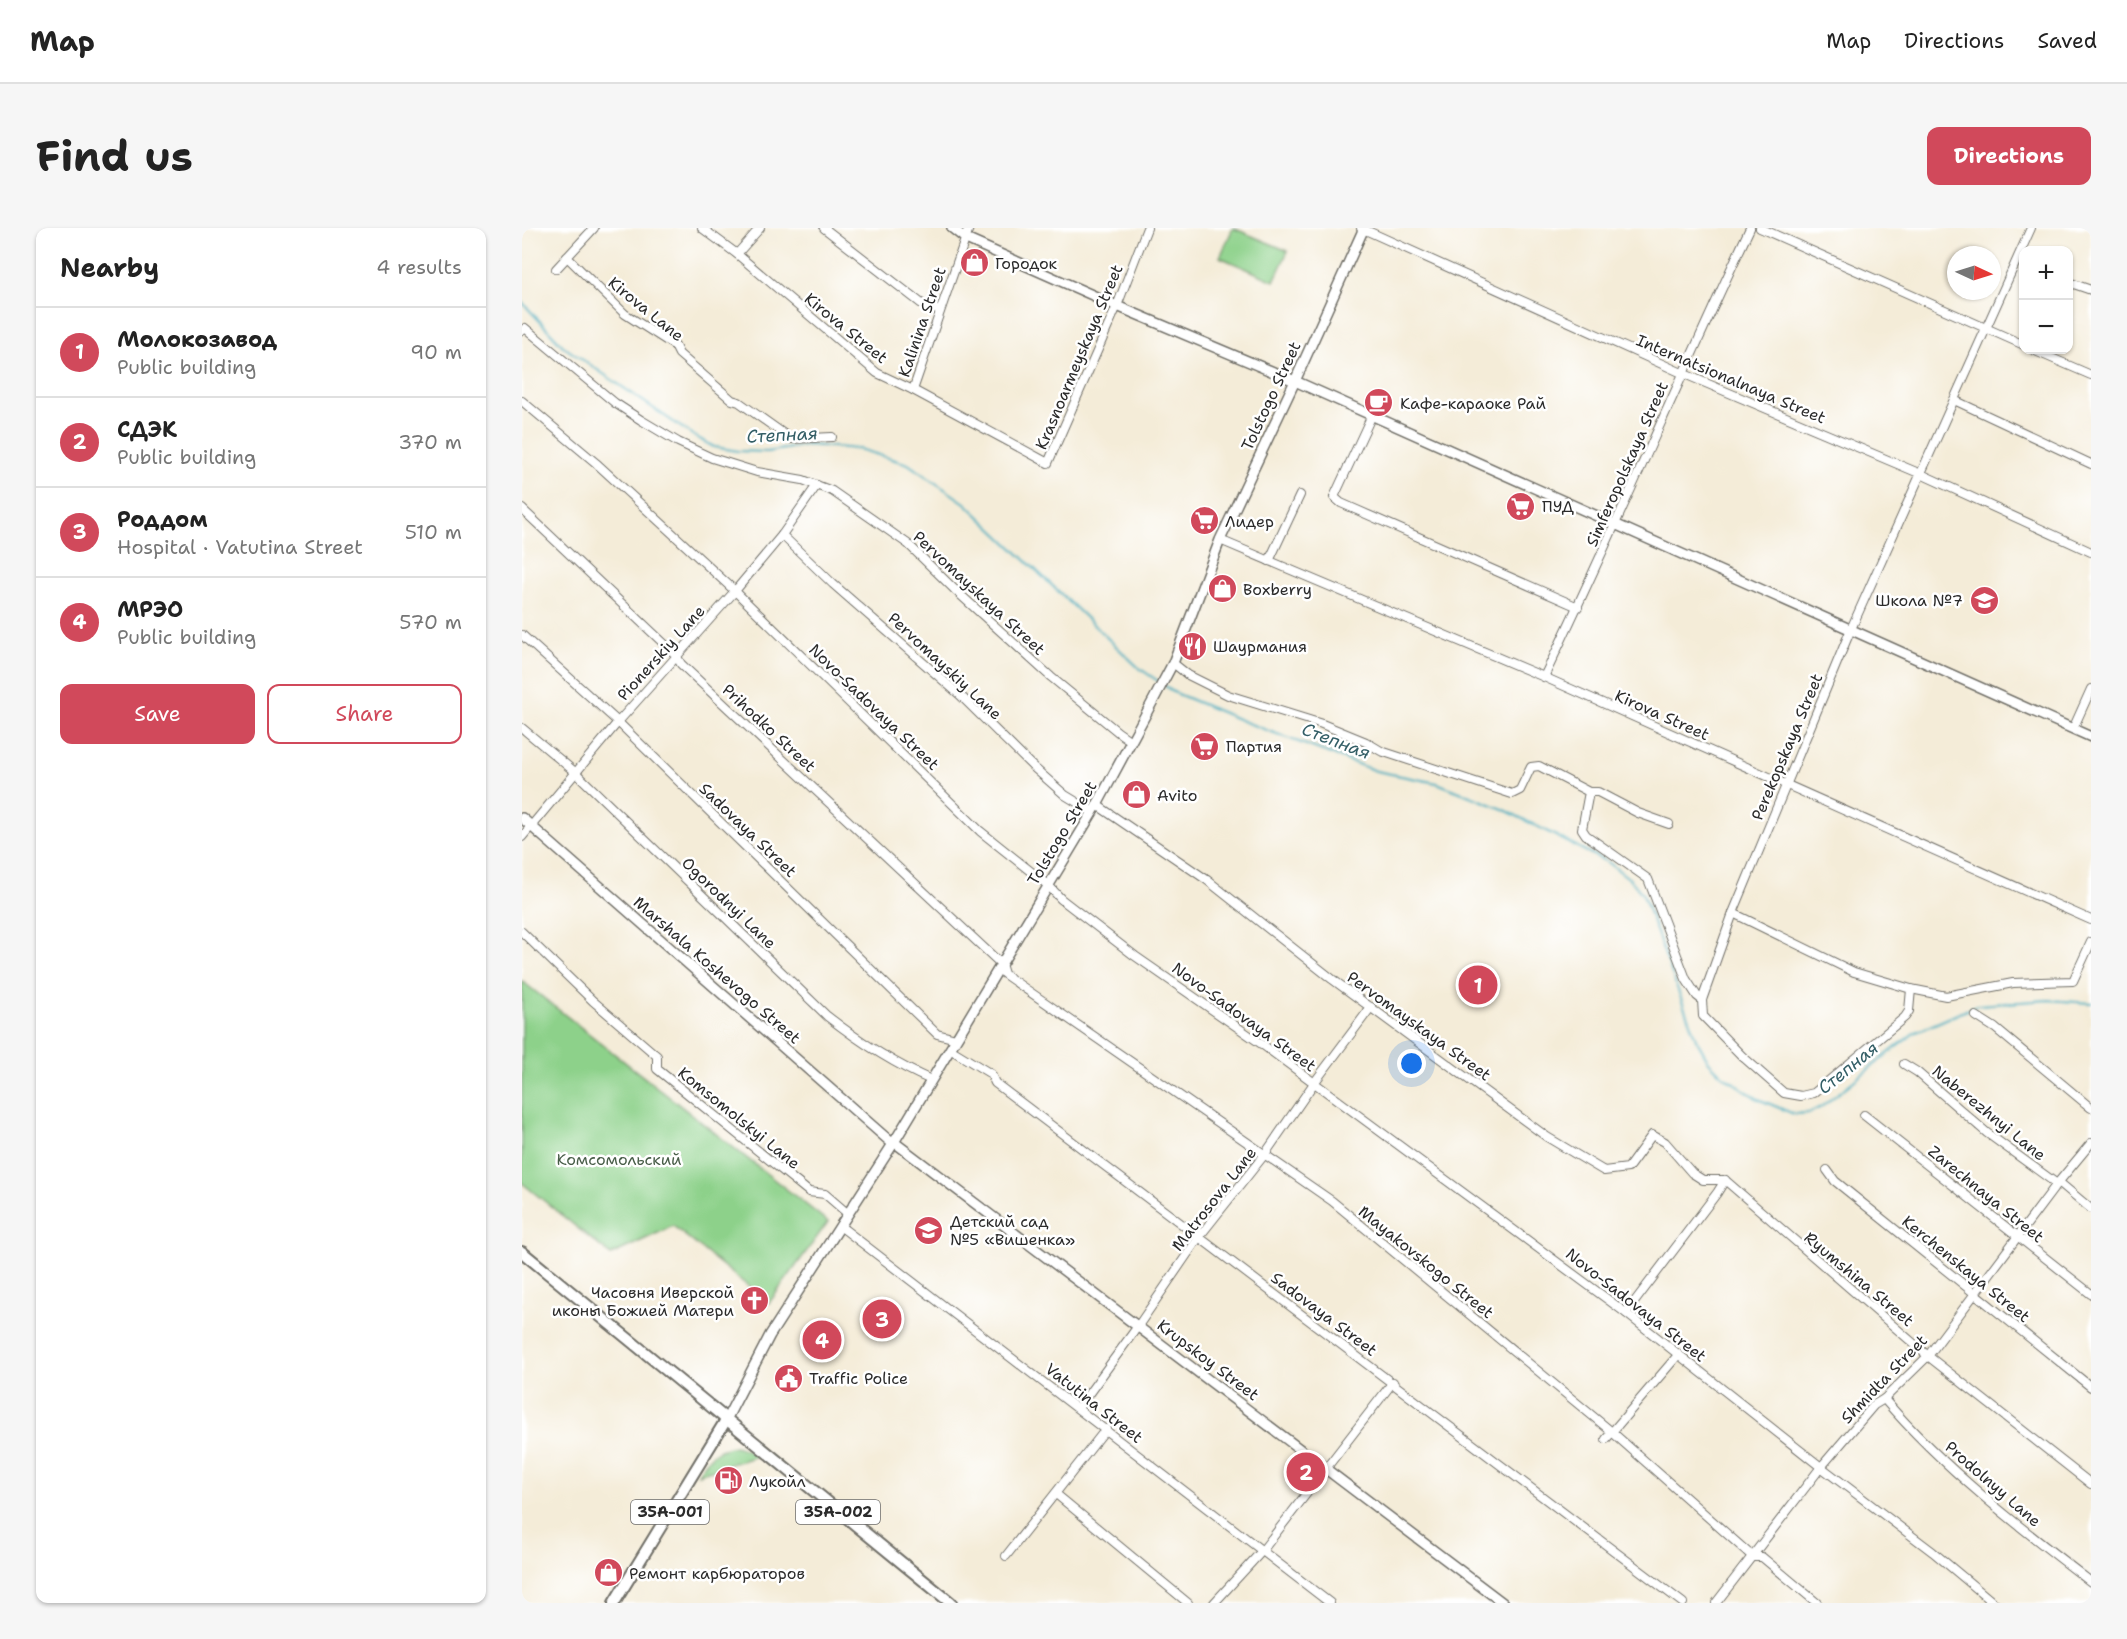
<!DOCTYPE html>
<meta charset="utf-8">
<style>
body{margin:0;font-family:"Shantell Sans",sans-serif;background:#f6f6f6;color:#222}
.controls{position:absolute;right:18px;top:18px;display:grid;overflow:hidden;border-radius:12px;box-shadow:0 2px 4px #0004}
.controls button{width:54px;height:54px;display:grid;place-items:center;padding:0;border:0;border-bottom:2px solid #e0e0e0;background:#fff;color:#222;font:30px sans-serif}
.compass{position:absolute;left:1425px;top:18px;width:54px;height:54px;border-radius:50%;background:#fff;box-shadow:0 2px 4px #0004;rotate:94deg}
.you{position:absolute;left:890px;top:836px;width:21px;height:21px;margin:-15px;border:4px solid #fff;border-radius:50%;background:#1a73e8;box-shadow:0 0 0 9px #1a73e833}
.badge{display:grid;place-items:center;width:39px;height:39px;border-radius:50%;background:#d1495b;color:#fff;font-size:20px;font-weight:700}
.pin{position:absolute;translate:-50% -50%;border:3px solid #fff;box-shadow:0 2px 6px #0006}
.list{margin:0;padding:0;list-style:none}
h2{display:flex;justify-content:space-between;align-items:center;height:78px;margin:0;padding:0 24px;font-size:26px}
h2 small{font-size:20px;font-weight:400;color:#767676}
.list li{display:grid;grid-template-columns:39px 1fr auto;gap:18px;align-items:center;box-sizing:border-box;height:90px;padding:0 24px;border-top:2px solid #e0e0e0}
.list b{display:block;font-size:22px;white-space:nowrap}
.list p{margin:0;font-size:20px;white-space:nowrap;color:#767676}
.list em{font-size:20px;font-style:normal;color:#767676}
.actions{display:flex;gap:12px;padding:18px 24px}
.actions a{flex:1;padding:14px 0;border:2px solid #d1495b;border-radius:12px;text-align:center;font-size:21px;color:#d1495b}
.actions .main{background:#d1495b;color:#fff}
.map{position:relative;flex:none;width:1569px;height:1375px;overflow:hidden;border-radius:12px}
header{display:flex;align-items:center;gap:36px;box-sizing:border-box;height:84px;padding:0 30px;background:#fff;border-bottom:2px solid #e0e0e0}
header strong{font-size:28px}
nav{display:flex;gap:33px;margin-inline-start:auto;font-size:21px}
.intro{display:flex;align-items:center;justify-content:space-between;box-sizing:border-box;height:144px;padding:0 36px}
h1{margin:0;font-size:42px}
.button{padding:15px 27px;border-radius:12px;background:#d1495b;color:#fff;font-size:21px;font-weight:700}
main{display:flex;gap:36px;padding:0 36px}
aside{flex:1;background:#fff;border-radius:12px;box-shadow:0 2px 4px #0004}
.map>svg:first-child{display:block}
.green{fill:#8dd18a;stroke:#5c7e5a;stroke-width:1.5}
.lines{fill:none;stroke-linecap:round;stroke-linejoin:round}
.stream{stroke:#3fabbf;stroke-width:2}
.minor-casing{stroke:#716f68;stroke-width:10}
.major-casing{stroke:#716f68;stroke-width:12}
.highway-casing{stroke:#716f68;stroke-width:14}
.minor{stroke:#fff;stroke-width:8}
.major{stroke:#fff;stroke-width:9}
.highway{stroke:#fff;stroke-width:10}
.labels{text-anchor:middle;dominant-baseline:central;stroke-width:5;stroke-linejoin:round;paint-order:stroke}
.shield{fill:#fff;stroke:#6b6b6b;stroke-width:1.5}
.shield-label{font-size:15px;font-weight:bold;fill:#2b2b2b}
.poi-label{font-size:16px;fill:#2b2b2b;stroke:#fff;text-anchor:start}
.street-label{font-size:16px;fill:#2b2b2b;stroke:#fff}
.park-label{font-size:16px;fill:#485d48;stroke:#fff}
.water-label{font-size:18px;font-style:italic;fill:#335e66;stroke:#fff}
</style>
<header>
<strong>Map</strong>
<nav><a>Map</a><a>Directions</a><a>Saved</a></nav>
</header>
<div class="intro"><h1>Find us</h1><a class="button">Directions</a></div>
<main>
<aside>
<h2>Nearby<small>4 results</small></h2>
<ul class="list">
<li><span class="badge">1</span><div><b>Молокозавод</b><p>Public building</p></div><em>90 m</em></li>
<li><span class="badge">2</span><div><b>СДЭК</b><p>Public building</p></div><em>370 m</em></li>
<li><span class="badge">3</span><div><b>Роддом</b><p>Hospital · Vatutina Street</p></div><em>510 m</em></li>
<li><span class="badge">4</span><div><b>МРЭО</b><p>Public building</p></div><em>570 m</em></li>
</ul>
<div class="actions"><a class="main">Save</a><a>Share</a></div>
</aside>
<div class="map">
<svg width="1569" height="1375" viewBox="0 0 1569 1375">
<rect width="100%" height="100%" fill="#fff"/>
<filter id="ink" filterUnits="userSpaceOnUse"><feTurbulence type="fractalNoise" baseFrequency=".0167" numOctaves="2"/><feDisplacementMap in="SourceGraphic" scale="12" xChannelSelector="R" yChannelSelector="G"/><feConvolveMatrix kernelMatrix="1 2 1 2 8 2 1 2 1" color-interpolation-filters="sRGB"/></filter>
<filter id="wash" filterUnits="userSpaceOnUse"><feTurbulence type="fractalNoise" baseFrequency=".008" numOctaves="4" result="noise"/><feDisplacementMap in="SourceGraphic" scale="24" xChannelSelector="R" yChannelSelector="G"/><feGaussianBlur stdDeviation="1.35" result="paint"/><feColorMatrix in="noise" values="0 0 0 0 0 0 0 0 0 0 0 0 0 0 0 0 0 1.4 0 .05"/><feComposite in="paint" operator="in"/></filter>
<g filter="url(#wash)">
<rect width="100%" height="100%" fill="#f4ecd8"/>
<!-- green -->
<g class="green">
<path d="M711,0L766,23L752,53L698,29Z"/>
<path d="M0,753L306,994L247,1075L151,998L89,1027L0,955Z"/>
<path d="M213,1218L225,1222L235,1228L176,1246C185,1230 193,1221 213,1218Z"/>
</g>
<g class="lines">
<!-- stream -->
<g class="stream">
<path d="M0,74L42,119L172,208L192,219L216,223L245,224L286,217L337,221L386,236L443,275L617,440L639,455"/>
<path d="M643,458L651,464L723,494L854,543L915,555L981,581L1087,635L1109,652L1121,667L1174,811L1187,834L1200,847L1236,871L1272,886L1287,885L1299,879L1392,805L1456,777L1526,772L1569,775"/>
</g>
</g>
</g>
<g filter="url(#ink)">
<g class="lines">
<defs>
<g id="minor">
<path d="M180,0L215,26L355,145L391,162L526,235L595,78L625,0"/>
<path d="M302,0L400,76L418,83"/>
<path d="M839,0L1160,145L1399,246L1569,324"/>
<path d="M1238,0L1502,117"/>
<path d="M215,26L238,0"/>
<path d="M45,29L103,86L153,118L157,126L210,172L217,174L269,211L310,209"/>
<path d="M34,41L72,0"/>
<path d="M1546,54L1569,62"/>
<path d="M0,103L3,100L93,175L119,192L156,214L190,230L235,244L281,252L310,263L386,316L432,361L529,449L596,504L609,513"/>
<path d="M1511,122L1569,147"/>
<path d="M391,162L447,0"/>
<path d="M1432,172L1569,236"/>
<path d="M0,173L74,235L213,363L458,603L527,658L539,671L613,728L741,817L1104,1085L1299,1239L1411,1324L1472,1375"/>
<path d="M850,187L812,269L819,275L1056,379"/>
<path d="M0,281L154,427L159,436L479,736L482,746L810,973L1090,1204L1231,1329H1240L1295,1375"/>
<path d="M260,307L311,356L438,467L509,537L543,567L571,584"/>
<path d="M698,312L1022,449L1569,692"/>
<path d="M747,333L778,267"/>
<path d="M0,407L96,494L415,806L434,811"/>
<path d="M651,435L666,447L706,467L800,496L844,514L859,523L990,566L998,562L1009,539L1017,538L1067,564L1060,601L1064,607L1126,651L1164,751L1175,768L1180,772"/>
<path d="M1022,449C1093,301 1158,149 1228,0"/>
<path d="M0,500L53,544L305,788C337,813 372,836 409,852"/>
<path d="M1551,501L1569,461"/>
<path d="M1067,564H1076L1116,585L1147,596"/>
<path d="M575,577L685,652L810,751L1025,909L1082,943L1106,940L1130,907L1143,914L1170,945L1181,952H1203"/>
<path d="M0,609L96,494L213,363L260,307L295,257"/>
<path d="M1211,685L1332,744L1389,761L1424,768L1491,755L1551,753L1569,714"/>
<path d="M0,704L71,773L135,828V841L287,964L303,966L325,985"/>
<path d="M1389,761L1387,783L1383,789L1292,865L1279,868L1262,865L1220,828L1181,788L1180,772L1211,685L1329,401L1509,0"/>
<path d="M1454,788L1473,800L1569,880"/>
<path d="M428,821L469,846L473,855L1161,1375"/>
<path d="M1382,836L1395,844L1465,905L1535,956"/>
<path d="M1342,887L1569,1066"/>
<path d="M1305,942L1313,953L1569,1159"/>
<path d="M1203,952L1406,1128L1569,1256"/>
<path d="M1538,955L1569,981"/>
<path d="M318,998L808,1375"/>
<path d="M1104,1085L1195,965L1203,952"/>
<path d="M1362,1171C1422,1241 1496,1298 1569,1354"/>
<path d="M557,1179L616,1098L677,1009L743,926L792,855L849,779"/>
<path d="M1084,1211L1156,1127"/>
<path d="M534,1266L666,1375"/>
<path d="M484,1328L584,1201"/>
<path d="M692,1375L740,1323L871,1154"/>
<path d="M1194,1375L1299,1239L1352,1177L1362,1171L1406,1128L1535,956L1569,915"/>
</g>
<g id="major">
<path d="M430,0L444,11L595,78L773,153L1569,509"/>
<path d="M0,590L371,916"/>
<path d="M372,914L981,1375"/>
<path d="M204,1192L248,1107L371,916L575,577L633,469L651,435L698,312L773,153L842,0"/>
</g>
<g id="highway">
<path d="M0,1024L429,1375"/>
<path d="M92,1375L204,1192"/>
</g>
</defs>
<!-- minor casing -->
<use href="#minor" class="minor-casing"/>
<!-- major casing -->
<use href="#major" class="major-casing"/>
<!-- highway casing -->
<use href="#highway" class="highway-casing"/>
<!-- minor -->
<use href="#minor" class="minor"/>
<!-- major -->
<use href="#major" class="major"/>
<!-- highway -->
<use href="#highway" class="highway"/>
</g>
</g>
<!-- icons -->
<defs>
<symbol id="shop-disc" viewBox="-11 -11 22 22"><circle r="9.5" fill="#d1495b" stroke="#fff"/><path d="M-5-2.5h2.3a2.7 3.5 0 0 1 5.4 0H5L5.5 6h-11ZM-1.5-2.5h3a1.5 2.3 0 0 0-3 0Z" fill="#fff"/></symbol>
<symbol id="cafe-disc" viewBox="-11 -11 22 22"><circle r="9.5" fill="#d1495b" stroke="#fff"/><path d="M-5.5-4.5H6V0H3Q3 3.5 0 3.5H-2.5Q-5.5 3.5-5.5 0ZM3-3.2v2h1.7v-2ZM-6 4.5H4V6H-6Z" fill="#fff"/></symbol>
<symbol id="supermarket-disc" viewBox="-11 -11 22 22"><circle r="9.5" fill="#d1495b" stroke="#fff"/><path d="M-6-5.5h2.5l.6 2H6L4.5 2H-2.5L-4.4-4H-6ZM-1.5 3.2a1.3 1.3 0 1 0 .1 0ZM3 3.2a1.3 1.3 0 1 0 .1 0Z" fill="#fff"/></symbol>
<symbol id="school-disc" viewBox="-11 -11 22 22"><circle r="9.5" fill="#d1495b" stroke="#fff"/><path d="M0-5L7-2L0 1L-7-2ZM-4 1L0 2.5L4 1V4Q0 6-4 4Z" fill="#fff"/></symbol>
<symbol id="restaurant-disc" viewBox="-11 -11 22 22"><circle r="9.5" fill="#d1495b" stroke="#fff"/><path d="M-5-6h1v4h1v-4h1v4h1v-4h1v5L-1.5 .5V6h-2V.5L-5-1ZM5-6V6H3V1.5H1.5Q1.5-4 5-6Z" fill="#fff"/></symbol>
<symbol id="church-disc" viewBox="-11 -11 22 22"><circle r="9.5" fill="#d1495b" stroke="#fff"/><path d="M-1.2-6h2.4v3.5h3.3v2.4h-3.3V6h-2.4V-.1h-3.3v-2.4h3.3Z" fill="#fff"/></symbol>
<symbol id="civic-disc" viewBox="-11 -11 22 22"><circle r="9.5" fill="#d1495b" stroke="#fff"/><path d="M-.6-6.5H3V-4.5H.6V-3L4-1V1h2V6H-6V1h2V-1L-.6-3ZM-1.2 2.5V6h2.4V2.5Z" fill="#fff"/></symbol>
<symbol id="fuel-disc" viewBox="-11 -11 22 22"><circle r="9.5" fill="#d1495b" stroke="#fff"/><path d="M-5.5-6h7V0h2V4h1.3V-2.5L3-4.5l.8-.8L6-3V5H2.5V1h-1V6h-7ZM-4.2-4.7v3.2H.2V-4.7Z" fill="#fff"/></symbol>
</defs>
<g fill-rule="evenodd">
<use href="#shop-disc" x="436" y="18" width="33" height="33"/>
<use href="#cafe-disc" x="840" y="158" width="33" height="33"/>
<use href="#supermarket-disc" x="982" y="262" width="33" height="33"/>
<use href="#supermarket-disc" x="666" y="276" width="33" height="33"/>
<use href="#shop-disc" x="684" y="344" width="33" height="33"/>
<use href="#school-disc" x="1446" y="356" width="33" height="33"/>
<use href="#restaurant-disc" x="654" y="402" width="33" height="33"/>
<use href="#supermarket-disc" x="666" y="502" width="33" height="33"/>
<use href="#shop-disc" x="598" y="550" width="33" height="33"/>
<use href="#school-disc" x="390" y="986" width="33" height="33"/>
<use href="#church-disc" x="216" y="1056" width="33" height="33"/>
<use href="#civic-disc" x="250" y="1134" width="33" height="33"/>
<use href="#fuel-disc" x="190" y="1236" width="33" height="33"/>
<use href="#shop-disc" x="70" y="1328" width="33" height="33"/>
</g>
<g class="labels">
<!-- shield labels -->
<g class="shield">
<rect x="109" y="1272" width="78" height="24" rx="4.5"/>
<rect x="274" y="1272" width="84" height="24" rx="4.5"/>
</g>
<g class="shield-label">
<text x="148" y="1284">35А-001</text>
<text x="316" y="1284">35А-002</text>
</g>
<!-- poi labels -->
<g class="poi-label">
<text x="473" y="35">Городок</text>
<text x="878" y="175">Кафе-караоке Рай</text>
<text x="1020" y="278">ПУД</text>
<text x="703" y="293">Лидер</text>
<text x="721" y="361">Boxberry</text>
<text x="1441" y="372" text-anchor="end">Школа №7</text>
<text x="691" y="418">Шаурмания</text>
<text x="704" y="518">Партия</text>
<text x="635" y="567">Avito</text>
<text x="428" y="993">Детский сад<tspan x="428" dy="18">№5 «Вишенка»</tspan></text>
<text x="212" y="1064" text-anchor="end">Часовня Иверской<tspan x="212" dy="18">иконы Божией Матери</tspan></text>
<text x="287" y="1150">Traffic Police</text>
<text x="227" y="1253">Лукойл</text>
<text x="107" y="1345">Ремонт карбюраторов</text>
</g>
<!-- street labels -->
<g class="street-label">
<text transform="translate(124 81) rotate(39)">Kirova Lane</text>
<text transform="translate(400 94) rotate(-71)">Kalinina Street</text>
<text transform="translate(324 100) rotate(39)">Kirova Street</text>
<text transform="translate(557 129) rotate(-67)">Krasnoarmeyskaya Street</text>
<text transform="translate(1209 151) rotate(23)">Internatsionalnaya Street</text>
<text transform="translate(749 168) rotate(-65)">Tolstogo Street</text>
<text transform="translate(1105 236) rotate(-66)">Simferopolskaya Street</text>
<text transform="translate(457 365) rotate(43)">Pervomayskaya Street</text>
<text transform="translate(139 425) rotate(-48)">Pionerskiy Lane</text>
<text transform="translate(423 438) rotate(43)">Pervomayskiy Lane</text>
<text transform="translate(352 479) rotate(44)">Novo-Sadovaya Street</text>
<text transform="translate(1140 487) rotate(24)">Kirova Street</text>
<text transform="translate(247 500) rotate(43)">Prihodko Street</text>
<text transform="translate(1265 519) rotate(-67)">Perekopskaya Street</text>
<text transform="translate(226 602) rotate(44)">Sadovaya Street</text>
<text transform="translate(540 605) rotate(-59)">Tolstogo Street</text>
<text transform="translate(207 675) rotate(44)">Ogorodnyi Lane</text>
<text transform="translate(195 742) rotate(41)">Marshala Koshevogo Street</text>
<text transform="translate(722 789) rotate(36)">Novo-Sadovaya Street</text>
<text transform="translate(897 798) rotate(36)">Pervomayskaya Street</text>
<text transform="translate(1467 885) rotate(39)">Naberezhnyi Lane</text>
<text transform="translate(217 890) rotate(39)">Komsomolskyi Lane</text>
<text transform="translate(1464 966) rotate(39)">Zarechnaya Street</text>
<text transform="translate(692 971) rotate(-52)">Matrosova Lane</text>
<text transform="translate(904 1034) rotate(39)">Mayakovskogo Street</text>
<text transform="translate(1444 1041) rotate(39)">Kerchenskaya Street</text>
<text transform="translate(1337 1051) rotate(40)">Ryumshina Street</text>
<text transform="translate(1114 1077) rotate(38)">Novo-Sadovaya Street</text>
<text transform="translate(802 1086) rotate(37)">Sadovaya Street</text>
<text transform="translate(686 1132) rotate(37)">Krupskoy Street</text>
<text transform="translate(1362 1151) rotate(-46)">Shmidta Street</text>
<text transform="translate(572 1175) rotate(38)">Vatutina Street</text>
<text transform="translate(1471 1256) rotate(41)">Prodolnyy Lane</text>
</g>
<!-- park labels -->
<g class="park-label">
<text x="97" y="931">Комсомольский</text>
</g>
<!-- water labels -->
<g class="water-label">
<text transform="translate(260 207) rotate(-3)">Степная</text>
<text transform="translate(814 513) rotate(21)">Степная</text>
<text transform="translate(1326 840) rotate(-39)">Степная</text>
</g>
</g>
</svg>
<div class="controls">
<button>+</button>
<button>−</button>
</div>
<svg class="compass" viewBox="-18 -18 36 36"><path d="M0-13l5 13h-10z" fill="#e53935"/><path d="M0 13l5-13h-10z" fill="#767676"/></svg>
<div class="you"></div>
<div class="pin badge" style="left:956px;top:757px">1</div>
<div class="pin badge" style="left:784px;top:1244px">2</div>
<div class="pin badge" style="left:360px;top:1091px">3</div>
<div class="pin badge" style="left:300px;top:1112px">4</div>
</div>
</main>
